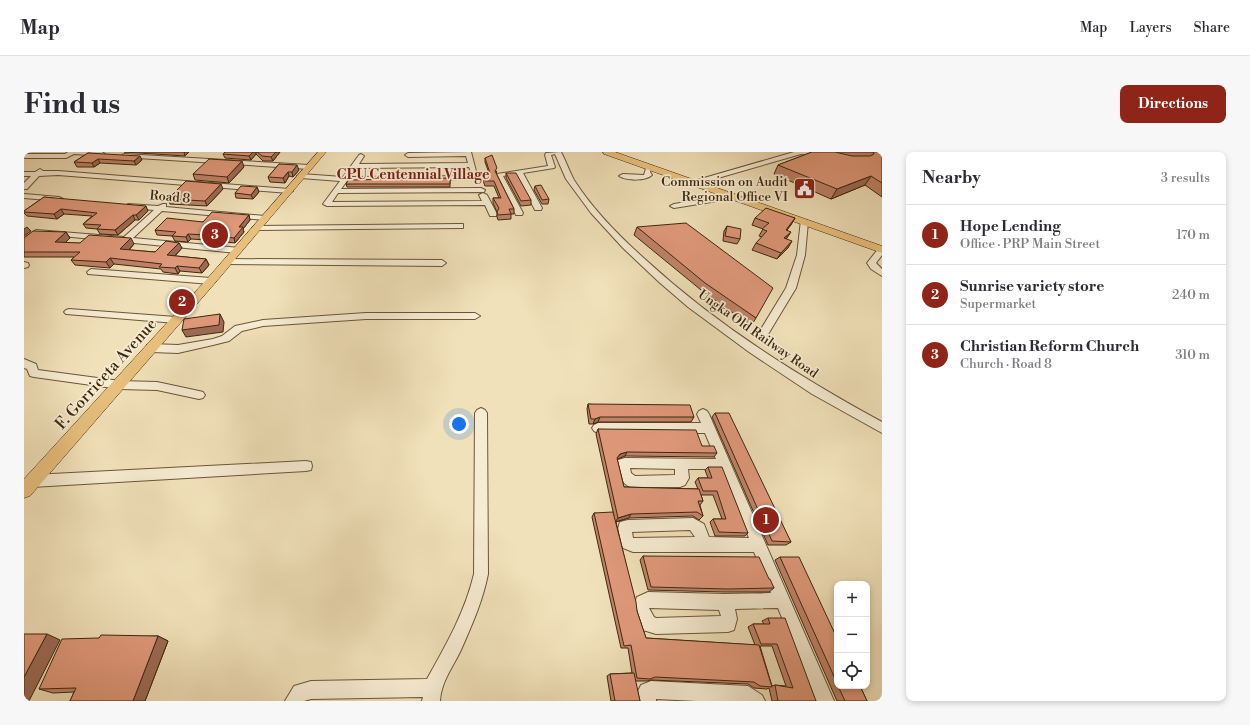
<!DOCTYPE html>
<meta charset="utf-8">
<style>
body{margin:0;font-family:"Libre Bodoni",serif;background:#f7f7f7;color:#2b2b33}
.controls{position:absolute;right:12px;bottom:12px;display:grid;overflow:hidden;border-radius:8px;box-shadow:0 2px 6px #0003}
.controls button{width:36px;height:36px;display:grid;place-items:center;padding:0;border:0;border-bottom:1px solid #e1e1e2;background:#fff;color:#2b2b33;font:20px sans-serif}
.you{position:absolute;left:435px;top:272px;width:14px;height:14px;margin:-10px;border:3px solid #fff;border-radius:50%;background:#1a73e8;box-shadow:0 0 0 6px #1a73e833}
.badge{display:grid;place-items:center;width:26px;height:26px;border-radius:50%;background:#8f2418;color:#fff;font-size:13px;font-weight:700}
.pin{position:absolute;translate:-50% -50%;border:2px solid #fff;box-shadow:0 1px 4px #0006}
.list{margin:0;padding:0;list-style:none}
h2{display:flex;justify-content:space-between;align-items:center;height:52px;margin:0;padding:0 16px;font-size:17px}
h2 small{font-size:13px;font-weight:400;color:#7c7c81}
.list li{display:grid;grid-template-columns:26px 1fr auto;gap:12px;align-items:center;box-sizing:border-box;height:60px;padding:0 16px;border-top:1px solid #e1e1e2}
.list b{display:block;font-size:15px;white-space:nowrap}
.list p{margin:0;font-size:13px;white-space:nowrap;color:#7c7c81}
.list em{font-size:13px;font-style:normal;color:#7c7c81}
.icon{flex:none;width:22px;height:22px;fill:none;stroke:currentColor;stroke-width:2;stroke-linecap:round;stroke-linejoin:round}
.map{position:relative;flex:none;width:858px;height:549px;overflow:hidden;border-radius:8px}
header{display:flex;align-items:center;gap:24px;box-sizing:border-box;height:56px;padding:0 20px;background:#fff;border-bottom:1px solid #e1e1e2}
header strong{font-size:19px}
nav{display:flex;gap:22px;margin-inline-start:auto;font-size:14px}
.intro{display:flex;align-items:center;justify-content:space-between;box-sizing:border-box;height:96px;padding:0 24px}
h1{margin:0;font-size:28px}
.button{padding:10px 18px;border-radius:8px;background:#8f2418;color:#fff;font-size:14px;font-weight:700}
main{display:flex;gap:24px;padding:0 24px}
aside{flex:1;background:#fff;border-radius:8px;box-shadow:0 2px 6px #0003}
.map>svg:first-child{display:block}
.lines{fill:none;stroke-linecap:round;stroke-linejoin:round}
.minor-casing{stroke:#6b5639;stroke-width:2}
.major-casing{stroke:#3e270e;stroke-width:1}
.minor{fill:#f6ecd2;fill-rule:evenodd}
.major{fill:#e8c07d;fill-rule:evenodd}
.wall{fill:#c1846a;stroke:#3e270e;fill-rule:evenodd}
.shaded-wall{fill:#9d6b56;stroke:#3e270e}
.building{fill:#e0997b;stroke:#3e270e}
.labels{text-anchor:middle;dominant-baseline:central;stroke-width:3.5;stroke-linejoin:round;paint-order:stroke}
.far-poi-label{font-size:13px;fill:#3e270e;stroke:#f6ecd2;text-anchor:end}
.far-street-label{font-size:13px;fill:#3e270e;stroke:#f6ecd2}
.far-neighbourhood-label{font-size:14px;font-weight:bold;fill:#7a1f14;stroke:#f6ecd2}
.street-label{font-size:16px;fill:#3e270e;stroke:#f6ecd2}
</style>
<header>
<strong>Map</strong>
<nav><a>Map</a><a>Layers</a><a>Share</a></nav>
</header>
<div class="intro"><h1>Find us</h1><a class="button">Directions</a></div>
<main>
<div class="map">
<svg width="858" height="549" viewBox="0 0 858 549">
<rect width="100%" height="100%" fill="#f1e1ba"/>
<filter id="stains"><feTurbulence type="fractalNoise" baseFrequency=".005" numOctaves="4"/><feColorMatrix values="0 0 0 0 .2 0 0 0 0 .09 0 0 0 0 .02 0 0 0 .5 -.17"/></filter>
<radialGradient id="worn" r=".72"><stop offset=".6" stop-color="#630" stop-opacity="0"/><stop offset="1" stop-color="#630" stop-opacity=".3"/></radialGradient>
<g class="lines">
<defs>
<g id="minor">
<path d="M44,0H78L81,2L78,4L50,2L42,6H0V2H41Z"/>
<path d="M447,0L452,19L449,21L447,20L445,15L332,16L326,25L452,24L454,25V27L323,29L317,37L457,36L461,38L460,40L314,41L308,50L458,49L455,43L459,41L463,43L473,62L472,64H466L461,53L303,54L299,52L316,29L277,26L273,24L277,22L319,25L335,3L337,2L340,4L335,12L444,11L442,4L384,5L381,3L384,1Z"/>
<path d="M537,0C542,9 545,19 550,28C569,58 596,85 623,109C694,174 774,224 858,270V281L788,242L725,200L664,155L635,130L599,96L567,61L542,27L531,2L527,3L531,15L530,16L499,21L518,56L517,58H511L492,22L479,24L499,61L498,63H492L472,23L473,22L524,14L521,3L522,1Z"/>
<path d="M770,0H789L805,4L802,6L777,2L680,30H677L673,28Z"/>
<path d="M100,2L285,13L288,15L285,17L98,5L97,4Z"/>
<path d="M623,13L628,14L626,20L628,23C622,29 603,29 595,24L599,22L620,23Z"/>
<path d="M16,17L19,19H34L265,37L269,39L265,41L34,23L15,24L3,37H0V31L7,24H0V20H11Z"/>
<path d="M0,42L35,45L39,47L35,49L0,46Z"/>
<path d="M709,42L713,44L712,46L650,56L646,54L650,52Z"/>
<path d="M104,52L134,54L139,52H142V55L241,64L245,66L241,68L138,59L109,86L216,96L217,98L216,100L213,101L17,82H14L0,92V86L12,78L100,85L130,58L107,56H104Z"/>
<path d="M777,68H783L784,70L781,103L772,136L743,184H735L734,182L762,136L773,103Z"/>
<path d="M436,72H439V76L232,78L228,76L232,74Z"/>
<path d="M858,95V103L852,111L858,117V124L847,117L843,111L855,96Z"/>
<path d="M204,107L418,108L422,111L418,114L201,112L200,110Z"/>
<path d="M0,110L4,111L5,113L4,115L0,116Z"/>
<path d="M67,117L187,126L192,129L187,132L64,122L63,120Z"/>
<path d="M45,157L152,165L157,168L152,171L42,162L40,160L42,158Z"/>
<path d="M342,161H451L456,164L451,167H342L239,174L218,179L205,189L189,193L154,201L127,200L123,199L122,196L123,193L127,192L154,193L189,187L198,184L211,174L239,168Z"/>
<path d="M0,207L12,212L14,218L96,229L133,230L175,239L179,240L181,243L179,246L175,247L133,238L96,237L10,225L6,224L3,217L0,216Z"/>
<path d="M457,256L461,258L463,261L464,422C459,448 448,473 437,498C429,515 417,530 416,549H398L399,545L287,547L280,549H261L270,534L287,529L403,527C422,493 441,460 450,422L451,261L453,258Z"/>
<path d="M679,257L683,259L685,262L810,549H792L754,456L711,457L713,467L710,478L704,480L632,482L619,478C613,465 607,459 613,445L624,440L700,442L747,441L730,400H609L599,396C595,388 592,379 596,370L604,368L669,366L680,372L685,385L725,386L696,317H664L665,326L661,333L656,335L609,336L604,334L600,331L595,322L593,312L594,308L601,306L692,307L681,281H574L570,279L568,276L570,273L574,271H677L673,262L675,259ZM606,316L651,317V323L611,324L607,321ZM666,378L671,385L609,386L608,380ZM625,456L695,458L697,464L632,466L630,465Z"/>
<path d="M282,309L287,310L288,314L287,318L282,319L8,335L3,333L1,329L3,325L8,323Z"/>
<path d="M627,529L724,534L738,543L741,549H673L632,547V549H614V539L617,533Z"/>
</g>
<g id="major">
<path d="M294,0H302L191,131L6,344L0,346V327L183,127Z"/>
<path d="M579,0H591L858,94V101L580,2Z"/>
</g>
</defs>
<!-- minor casing -->
<use href="#minor" class="minor-casing"/>
<!-- major casing -->
<use href="#major" class="major-casing"/>
<!-- minor -->
<use href="#minor" class="minor"/>
<!-- major -->
<use href="#major" class="major"/>
</g>
<!-- wall -->
<g class="wall">
<path d="M100,0H165L161,4Z"/>
<path d="M201,0H256L249,9H239L232,2L227,8L201,6L199,2Z"/>
<path d="M788,0H858V45L841,33L807,47L750,22L754,13Z"/>
<path d="M64,1L118,8L112,13L76,11L70,15H53L50,10Z"/>
<path d="M461,6L473,20L472,21L490,57V62H487V67L474,68L473,65V60L469,51V46H475L470,34H461L458,26L459,21H465L461,10Z"/>
<path d="M255,12L275,18L269,25L265,24L261,31L246,30L244,25Z"/>
<path d="M220,15L205,31L171,28L169,22Z"/>
<path d="M482,21L507,48V53L497,54L482,26Z"/>
<path d="M426,26V35H323L322,32Z"/>
<path d="M511,34L525,47L524,52H518L510,38Z"/>
<path d="M233,35L235,40L229,47L212,46L211,41Z"/>
<path d="M199,37L183,54L146,52L144,47Z"/>
<path d="M20,45L124,59L115,68H111L94,83L76,82L73,77L62,76L59,72L68,64L40,62L33,67L3,64L0,61V59Z"/>
<path d="M225,63L226,68L219,77L220,80L211,91L194,89L192,84L196,79L195,78L191,79L183,88L167,87L164,90L151,89L148,84L133,83L131,78L179,70Z"/>
<path d="M731,66H771L763,78V86L762,87L764,96L753,107L728,98L732,91L738,85L735,84L739,77L728,73Z"/>
<path d="M703,74L716,87L713,92L699,89L700,79Z"/>
<path d="M613,75L732,166L727,174L677,138L610,83Z"/>
<path d="M42,80L46,86L41,91L110,92L105,98L131,100L155,91L158,96L151,104L182,107L185,113L178,121L156,119L154,122L139,120L137,117L90,112L86,116L51,113L47,108L50,105H0V86Z"/>
<path d="M564,252L670,265L667,270H574L569,272H565L563,257Z"/>
<path d="M691,261L767,390L762,393H744L688,265Z"/>
<path d="M574,277L678,294L693,301L690,305L601,304L593,307L600,335L674,337L671,330L674,326H684L681,318L684,315L724,381L721,384H691L686,370L689,367H698L689,343H677L679,349L676,353L679,364L675,368L669,364L605,366L592,370L613,459L622,486L731,493L724,475L729,472H740L738,469L744,466L792,549H748L745,536L743,537L730,536L724,532L627,528L623,529H611L616,549H587L583,524L586,522L608,521L604,496H597L568,365L570,361L590,364L572,282ZM736,494H748L762,534L751,533L748,534Z"/>
<path d="M619,404L745,427L750,436L745,440H700L624,438L616,408Z"/>
<path d="M756,405L813,486V534H836L843,549H813L751,408Z"/>
<path d="M134,484L144,489L121,549H46L50,540L29,541L15,537L75,486Z"/>
</g>
<!-- shaded-wall -->
<g class="shaded-wall">
<path d="M160,0H165L161,4Z"/>
<path d="M229,0H232V2L227,8L225,4Z"/>
<path d="M252,0H256L249,9L247,5Z"/>
<path d="M116,4L118,8L112,13L110,9Z"/>
<path d="M74,7L76,11L70,15L68,11Z"/>
<path d="M218,9L220,15L205,31L203,25Z"/>
<path d="M273,13L275,18L269,25L268,20Z"/>
<path d="M264,20L265,24L261,31L259,26Z"/>
<path d="M847,24L841,33L807,47L813,37Z"/>
<path d="M197,32L199,37L183,54L181,49Z"/>
<path d="M233,35L235,40L229,47L227,43Z"/>
<path d="M122,54L124,59L115,68L112,63Z"/>
<path d="M37,57L40,62L33,67L30,62Z"/>
<path d="M109,63L111,68L94,83L91,78Z"/>
<path d="M225,63L226,68L219,77L220,80L211,91L210,86L215,75Z"/>
<path d="M771,66L767,73L758,84L762,78Z"/>
<path d="M189,74H193L195,78L191,79L183,88L181,83Z"/>
<path d="M3,75L7,79L0,84V77Z"/>
<path d="M42,80L46,86L36,96L31,90Z"/>
<path d="M767,80L763,86L757,93L760,86Z"/>
<path d="M164,82L167,87L164,90L162,85Z"/>
<path d="M107,86L110,92L100,103L96,97Z"/>
<path d="M768,89L764,96L753,107L757,101Z"/>
<path d="M155,91L158,96L146,109L143,103Z"/>
<path d="M86,106L90,112L86,116L82,110Z"/>
<path d="M182,107L185,113L178,121L175,116Z"/>
<path d="M153,114L156,119L154,122L151,116Z"/>
<path d="M196,162L200,170L199,180L162,185L158,178Z"/>
<path d="M576,265L574,270L569,272L571,267Z"/>
<path d="M603,300L601,304L594,307L591,310L593,306L596,302Z"/>
<path d="M607,362L605,366L591,370L594,366Z"/>
<path d="M23,482L36,488L5,549H0V525Z"/>
<path d="M134,484L144,489L121,549H109Z"/>
</g>
<!-- building -->
<g class="building">
<path d="M201,0H229L225,4L199,2Z"/>
<path d="M233,0H252L247,5L238,4Z"/>
<path d="M788,0H811L828,4H846L850,2L849,0H858V31L847,24L813,37L754,13Z"/>
<path d="M64,1L116,4L110,9L74,7L68,11L50,10Z"/>
<path d="M468,3L473,16L471,19L490,57H485L487,62L474,63L473,60L475,56L469,46H477L470,29H461L459,21H466L461,6Z"/>
<path d="M185,7L218,9L203,25L169,22Z"/>
<path d="M255,12L273,13L268,20H264L259,26L244,25Z"/>
<path d="M482,21H492L507,48L497,49Z"/>
<path d="M426,26V32H322L324,28Z"/>
<path d="M162,29L197,32L181,49L144,47Z"/>
<path d="M517,33L525,47L518,48L511,34Z"/>
<path d="M217,34L233,35L227,43L211,41Z"/>
<path d="M20,45L122,54L112,63H109L91,78L73,77L77,73L59,72L73,61L37,57L30,62L0,60V59Z"/>
<path d="M742,56L771,66L762,78L767,80L760,86L768,89L757,101L732,91L743,79L738,77L745,71L731,66Z"/>
<path d="M188,60L225,63L215,75H219L210,86L192,84L198,77L193,74H189L181,83L164,82L162,85L148,84L152,80L131,78L143,66L179,70Z"/>
<path d="M662,71L749,136L732,166L681,131L613,75Z"/>
<path d="M703,74L717,77L716,87L701,84Z"/>
<path d="M9,79L42,80L31,90L56,91L65,83L107,86L96,97L131,100L142,89L155,91L143,103L182,107L175,116L153,114L151,116L135,115L138,112L86,106L82,110L47,108L56,100H0V86Z"/>
<path d="M196,162L195,173L158,178L160,167Z"/>
<path d="M564,252L666,253L670,265H576L571,267H567Z"/>
<path d="M691,261H705L767,390L748,389Z"/>
<path d="M574,277L672,278L678,294H690L693,301L603,300L596,302L593,306L600,335L675,337L679,349H674L679,364L673,360L607,362L594,366Z"/>
<path d="M684,315H698L724,381L695,380L689,367H702L693,339H679L674,326H688Z"/>
<path d="M589,360L612,450L613,459L622,486L735,493L748,535L736,534L730,530L631,525L626,527L613,526L607,493L600,494L570,361Z"/>
<path d="M619,404L735,405L745,427H746L750,436L704,437L627,435Z"/>
<path d="M756,405H775L813,486V531Z"/>
<path d="M744,466H761L792,549H754L751,533L769,536L753,492H737L729,472H746Z"/>
<path d="M0,482H23L0,525Z"/>
<path d="M77,483L134,484L109,549H46L52,536L15,537L38,487L75,486Z"/>
<path d="M610,521L616,549H591L586,522Z"/>
<path d="M814,534H836L843,549H821Z"/>
</g>
<!-- icons -->
<defs>
<symbol id="civic-square" viewBox="-11 -11 22 22"><rect x="-9" y="-9" width="18" height="18" rx="4" fill="#8f2418" stroke="#f6ecd2"/><path d="M-.6-6.5H3V-4.5H.6V-3L4-1V1h2V6H-6V1h2V-1L-.6-3ZM-1.2 2.5V6h2.4V2.5Z" fill="#fff"/></symbol>
</defs>
<g fill-rule="evenodd">
<use href="#civic-square" x="768" y="24" width="25" height="25"/>
</g>
<g class="labels">
<!-- far-poi labels -->
<g class="far-poi-label">
<text x="764" y="30">Commission on Audit<tspan x="764" dy="15">Regional Office VI</tspan></text>
</g>
<!-- far-street labels -->
<g class="far-street-label">
<text transform="translate(146 45) rotate(5)">Road 8</text>
<text transform="translate(734 182) rotate(35)">Ungka Old Railway Road</text>
</g>
<!-- far-neighbourhood labels -->
<g class="far-neighbourhood-label">
<text x="389" y="23">CPU Centennial Village</text>
</g>
<!-- street labels -->
<g class="street-label">
<text transform="translate(82 222) rotate(-48)">F. Gorriceta Avenue</text>
</g>
</g>
<rect width="100%" height="100%" filter="url(#stains)"/>
<rect width="100%" height="100%" fill="url(#worn)"/>
</svg>
<div class="controls">
<button>+</button>
<button>−</button>
<button><svg class="icon" aria-label="locate" viewBox="0 0 24 24"><circle cx="12" cy="12" r="6"/><path d="M12 2v4M12 18v4M2 12h4M18 12h4"/></svg></button>
</div>
<div class="you"></div>
<div class="pin badge" style="left:742px;top:368px">1</div>
<div class="pin badge" style="left:158px;top:150px">2</div>
<div class="pin badge" style="left:191px;top:83px">3</div>
</div>
<aside>
<h2>Nearby<small>3 results</small></h2>
<ul class="list">
<li><span class="badge">1</span><div><b>Hope Lending</b><p>Office · PRP Main Street</p></div><em>170 m</em></li>
<li><span class="badge">2</span><div><b>Sunrise variety store</b><p>Supermarket</p></div><em>240 m</em></li>
<li><span class="badge">3</span><div><b>Christian Reform Church</b><p>Church · Road 8</p></div><em>310 m</em></li>
</ul>
</aside>
</main>
